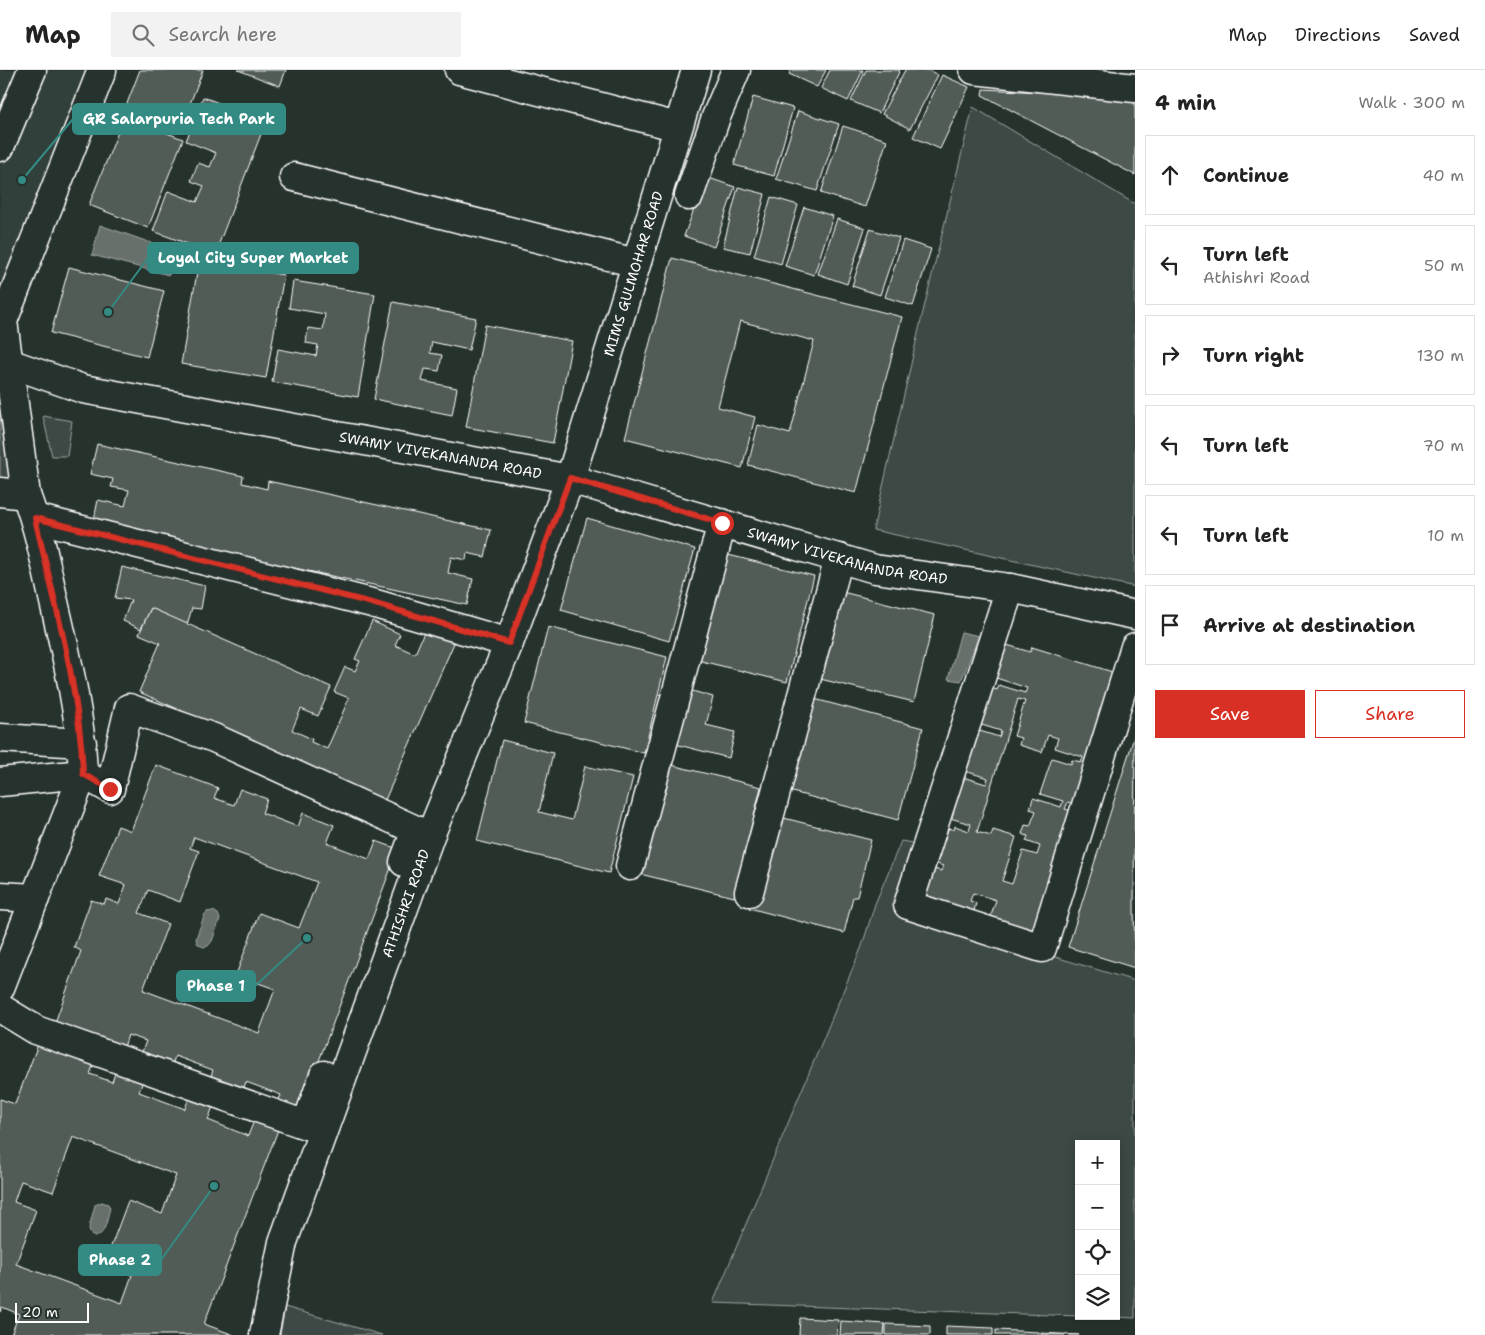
<!DOCTYPE html>
<meta charset="utf-8">
<style>
body{margin:0;font-family:"Shantell Sans",sans-serif;background:#f2f2f2;color:#222}
.controls{position:absolute;right:15px;bottom:15px;display:grid;overflow:hidden;border-radius:0px;box-shadow:0 2px 12px #0003}
.controls button{width:45px;height:45px;display:grid;place-items:center;padding:0;border:0;border-bottom:1px solid #e0e0e0;background:#fff;color:#222;font:25px sans-serif}
.scale{position:absolute;left:15px;bottom:12px;width:74px;box-sizing:border-box;padding-left:5px;border:2px solid #fff;border-top:0;font-size:14px;line-height:18px;white-space:nowrap;color:#fff;-webkit-text-stroke:4px #26332d;paint-order:stroke}
.stop{position:absolute;width:15px;height:15px;margin:-11px;border:4px solid #d93025;border-radius:50%;background:#fff}
.stop.end{background:#d93025;border-color:#fff;box-shadow:0 1px 5px #0008}
.list{margin:0;padding:0;list-style:none}
h2{display:flex;justify-content:space-between;align-items:center;height:65px;margin:0;padding:0 20px;font-size:21px}
h2 small{font-size:16px;font-weight:400;color:#767676}
.list li{display:grid;grid-template-columns:32px 1fr auto;gap:15px;align-items:center;box-sizing:border-box;height:80px;margin:0 10px 10px;padding:0 10px;border:1px solid #e0e0e0;border-radius:0px}
.list b{display:block;font-size:19px;white-space:nowrap}
.list p{margin:0;font-size:16px;white-space:nowrap;color:#767676}
.list em{font-size:16px;font-style:normal;color:#767676}
.actions{display:flex;gap:10px;padding:15px 20px}
.actions a{flex:1;padding:11px 0;border:1px solid #d93025;border-radius:0px;text-align:center;font-size:18px;color:#d93025}
.actions .main{background:#d93025;color:#fff}
.icon{flex:none;width:28px;height:28px;fill:none;stroke:currentColor;stroke-width:2;stroke-linecap:round;stroke-linejoin:round}
.map{position:relative;flex:none;width:1135px;height:1265px;overflow:hidden}
header{display:flex;align-items:center;gap:30px;box-sizing:border-box;height:70px;padding:0 25px;background:#fff;border-bottom:1px solid #e0e0e0}
header strong{font-size:24px}
nav{display:flex;gap:28px;margin-inline-start:auto;font-size:18px}
.search{width:350px;height:45px;background:#f2f2f2;display:flex;align-items:center;gap:12px;box-sizing:border-box;padding:0 18px;border-radius:0px;color:#767676;font-size:19px}
main{display:flex}
aside{flex:1;background:#fff}
.map>svg:first-child{display:block}
.built{fill:#333f3a}
.green{fill:#3e4944;stroke:#9ea4a2}
.water{fill:#67706c;stroke:#a4a9a7}
.building{fill:#515c57;stroke:#fff;fill-rule:evenodd}
.lines{fill:none;stroke-linecap:round;stroke-linejoin:round}
.minor-casing{stroke:#fff;stroke-width:31}
.minor{stroke:#26332d;stroke-width:28}
.route{stroke:#d93025;stroke-width:6}
.labels{text-anchor:middle;dominant-baseline:central;stroke-width:4;stroke-linejoin:round;paint-order:stroke}
.street-label{font-size:14px;fill:#fff;stroke:#26332d}
.leader{fill:none;stroke:#338b84;stroke-width:2}
.callout-dot{fill:#338b84;stroke:#26332d;stroke-width:2}
.callout{fill:#338b84;stroke:#338b84;stroke-width:2}
.callout-label{font-size:15px;text-anchor:middle;font-weight:bold;fill:#fff}
</style>
<header>
<strong>Map</strong>
<div class="search"><svg class="icon" aria-label="search" viewBox="0 0 24 24"><circle cx="10" cy="10" r="6"/><path d="M15 15l6 6"/></svg>Search here</div>
<nav><a>Map</a><a>Directions</a><a>Saved</a></nav>
</header>
<main>
<div class="map">
<svg width="1135" height="1265" viewBox="0 0 1135 1265">
<rect width="100%" height="100%" fill="#26332d"/>
<filter id="ink" filterUnits="userSpaceOnUse"><feTurbulence type="fractalNoise" baseFrequency=".02" numOctaves="2"/><feDisplacementMap in="SourceGraphic" scale="10" xChannelSelector="R" yChannelSelector="G"/><feConvolveMatrix kernelMatrix="1 2 1 2 8 2 1 2 1" color-interpolation-filters="sRGB"/></filter>
<g filter="url(#ink)">
<!-- built -->
<path class="built" d="M0,0H87L0,220Z"/>
<!-- green -->
<g class="green">
<path d="M973,37L1135,134V517L873,460L922,246Z"/>
<path d="M0,331L11,411L0,409Z"/>
<path d="M43,346L72,351L67,386H52Z"/>
<path d="M901,771L918,774L899,840L1135,911V1248L1095,1246H1116V1074H1079V1246L713,1233L862,876L875,834Z"/>
<path d="M285,1237L382,1265H280Z"/>
</g>
<!-- water -->
<g class="water">
<path d="M100,155L177,182L169,205L92,185Z"/>
<path d="M961,562L979,566L961,611L948,609Z"/>
<path d="M213,841L218,844L220,849L212,871L208,876L203,877L197,873L196,868L205,844L207,842Z"/>
<path d="M102,1132L108,1134L110,1138C107,1148 106,1166 94,1167L90,1163L89,1158L95,1135Z"/>
</g>
<!-- building -->
<g class="building">
<path d="M140,0H203L181,57L126,36Z"/>
<path d="M238,0H286L280,16Z"/>
<path d="M791,0H826L817,17L789,4Z"/>
<path d="M830,0H863L848,31L821,18Z"/>
<path d="M866,0H900L879,43L851,31Z"/>
<path d="M905,0H928L938,5L910,59L882,44Z"/>
<path d="M942,5L969,17L940,79L913,67Z"/>
<path d="M983,19L1135,27V105L982,25Z"/>
<path d="M203,27L266,51L215,184L153,161L168,121L197,132L204,116L191,111L198,93L210,97L216,83L186,71Z"/>
<path d="M753,27L793,38L774,106L734,95Z"/>
<path d="M798,41L839,54L817,121L776,109Z"/>
<path d="M124,47L183,69L148,158L89,135Z"/>
<path d="M843,56L887,70L865,137L821,123Z"/>
<path d="M706,107L735,117L714,177L684,166Z"/>
<path d="M738,117L765,124L750,183L723,177Z"/>
<path d="M771,127L798,135L781,194L754,186Z"/>
<path d="M804,137L833,146L814,205L785,196Z"/>
<path d="M837,149L865,158L847,214L818,204Z"/>
<path d="M870,159L899,168L880,225L852,216Z"/>
<path d="M903,170L931,179L913,236L885,227Z"/>
<path d="M672,188L902,247L856,423L748,395L758,355L790,364L814,271L740,251L718,337L755,347L742,398L625,368Z"/>
<path d="M199,191L284,205L266,308L181,294Z"/>
<path d="M69,197L164,221L147,287L51,263Z"/>
<path d="M293,211L375,224L358,327L272,312L278,279L316,286L318,275L306,273L308,258L323,260L325,244L289,238Z"/>
<path d="M393,232L476,248L469,280L432,272L430,283L442,285L439,301L425,299L422,311L457,318L452,345L374,329Z"/>
<path d="M485,255L572,271L553,373L466,357Z"/>
<path d="M97,374L243,406L242,413L267,419L268,411L491,460L485,487L467,483L466,490L451,487L448,503L473,509L467,535L93,455L98,430L125,436L129,420L111,417L113,409L90,404Z"/>
<path d="M587,448L695,479L669,571L561,540Z"/>
<path d="M720,483L814,506L787,612L693,589Z"/>
<path d="M122,497L205,516L201,539L192,538L187,555L151,538L141,559L123,551L131,530L115,528Z"/>
<path d="M834,520L935,545L914,632L812,607Z"/>
<path d="M151,538L331,617L318,646L301,639L292,660L312,669L311,672L327,679L349,628L334,622L345,597L355,601L360,591L355,589L372,551L400,564L395,575L415,584L425,560L454,573L385,730L139,622L160,573L139,564Z"/>
<path d="M548,557L667,587L644,683L524,653Z"/>
<path d="M997,572L1030,582L1032,577L1119,604L1078,735L1068,732L1065,739L1075,742L1036,869L989,852L996,830L973,823L970,831L976,833L973,845L917,830L927,797L941,801L943,796L929,791L940,755L954,760L955,756L969,761L971,754L943,746L956,705L986,714L988,708L958,699L970,658L999,667L1001,661L972,652L984,616L997,620L999,615L1025,623L1027,618L987,605ZM1018,629L1025,631L1014,666L1021,668L1019,675L1042,682L1048,665L1058,668L1055,678L1083,687L1081,692L1072,690L1071,694L1052,688L1040,724L1063,731L1061,737L1033,728L1030,739L1036,741L1030,756L1025,755L1022,764L1028,766L1026,771L1040,776L1037,785L1023,781L1012,814L1002,811L1016,767L993,760L991,766L977,762Z"/>
<path d="M689,620L713,627L706,655L735,662L729,688L675,674Z"/>
<path d="M807,627L923,658L898,750L781,719Z"/>
<path d="M1135,664L1134,837L1135,898L1068,877Z"/>
<path d="M502,670L553,683L539,742L572,750L585,696L633,707L609,803L477,771Z"/>
<path d="M667,694L761,717L734,827L640,804Z"/>
<path d="M156,695L218,718L214,728L234,735L240,719L267,729L262,743L298,757L303,743L334,755L327,773L369,789L376,771L398,779L298,1047L275,1039L281,1025L246,1012L240,1027L208,1015L213,1000L175,986L170,1002L139,990L146,971L128,965L122,983L53,958L81,881L74,877L91,830L104,834L106,829L119,834L126,815L99,806L118,756L131,761ZM194,767L317,812L299,858L259,843L236,905L275,919L259,963L143,920L168,854L139,843L148,820L180,832L199,781L190,778Z"/>
<path d="M772,745L871,770L857,827H853L844,863L749,838Z"/>
<path d="M39,972L94,993L90,1004L112,1012L118,995L145,1005L139,1022L185,1039L191,1022L215,1031L208,1050L248,1066L257,1043L281,1052L204,1254L234,1265H58L52,1263L51,1265H11L19,1244L2,1237L0,1242V1029L15,1034ZM73,1067L176,1105L162,1144L128,1131L104,1195L132,1205L122,1233L16,1194L36,1140L14,1132L21,1111L53,1122Z"/>
<path d="M800,1248L838,1250L837,1265H799Z"/>
<path d="M841,1251L885,1254L884,1265H840Z"/>
<path d="M886,1254L930,1256V1265H886Z"/>
<path d="M946,1256L993,1258V1265H946Z"/>
<path d="M996,1260L1039,1262V1265H996Z"/>
<path d="M1041,1263L1079,1265H1041Z"/>
</g>
<g class="lines">
<defs>
<g id="minor">
<path d="M459,0L678,57"/>
<path d="M974,0L1135,18"/>
<path d="M0,77L32,0"/>
<path d="M294,107L636,193"/>
<path d="M689,126L716,47L736,0"/>
<path id="s1" d="M9,293L83,319L570,409L875,499L1010,518L1135,545"/>
<path d="M0,422L26,425"/>
<path d="M35,448L372,533L509,573"/>
<path d="M1010,518L908,835L1042,878L1135,577"/>
<path d="M0,668L82,673"/>
<path d="M0,712L83,704L110,719L129,638L214,668L416,760L404,792"/>
<path d="M630,796L722,453"/>
<path d="M749,822L839,488"/>
<path d="M0,826L35,828"/>
<path d="M0,918L83,704C81,646 67,588 54,532C46,496 39,459 26,425L3,251L102,0"/>
<path d="M0,938L36,960L306,1055L324,1005"/>
<path id="s2" d="M264,1265L283,1172L430,766L509,573L570,409L696,0"/>
</g>
</defs>
<!-- minor casing -->
<use href="#minor" class="minor-casing"/>
<!-- minor -->
<use href="#minor" class="minor"/>
</g>
</g>
<g class="lines" filter="url(#ink)">
<!-- route -->
<path class="route" d="M110,719L83,704C80,619 54,531 35,448L372,533L509,573L570,408L722,453"/>
</g>
<g class="labels">
<!-- street labels -->
<g class="street-label">
<text stroke="none"><textPath href="#s2" startOffset="1125">MIMS GULMOHAR ROAD</textPath></text>
<text stroke="none"><textPath href="#s1" startOffset="442">SWAMY VIVEKANANDA ROAD</textPath></text>
<text stroke="none"><textPath href="#s1" startOffset="862">SWAMY VIVEKANANDA ROAD</textPath></text>
<text stroke="none"><textPath href="#s2" startOffset="455">ATHISHRI ROAD</textPath></text>
</g>
</g>
<!-- callouts -->
<path class="leader" d="M22 110L73 49M108 242L148 188M307 868L255 916M214 1116L161 1190"/>
<g class="callout-dot">
<circle cx="22" cy="110" r="5"/>
<circle cx="108" cy="242" r="5"/>
<circle cx="307" cy="868" r="5"/>
<circle cx="214" cy="1116" r="5"/>
</g>
<g class="callout">
<rect x="73" y="34" width="212" height="30" rx="5"/>
<rect x="148" y="173" width="210" height="30" rx="5"/>
<rect x="177" y="901" width="78" height="30" rx="5"/>
<rect x="79" y="1175" width="82" height="30" rx="5"/>
</g>
<g class="callout-label">
<text x="179" y="54">GR Salarpuria Tech Park</text>
<text x="253" y="193">Loyal City Super Market</text>
<text x="216" y="921">Phase 1</text>
<text x="120" y="1195">Phase 2</text>
</g>
</svg>
<div class="controls">
<button>+</button>
<button>−</button>
<button><svg class="icon" aria-label="locate" viewBox="0 0 24 24"><circle cx="12" cy="12" r="6"/><path d="M12 2v4M12 18v4M2 12h4M18 12h4"/></svg></button>
<button><svg class="icon" aria-label="layers" viewBox="0 0 24 24"><path d="M12 4l9 5-9 5-9-5zM3 14l9 5 9-5"/></svg></button>
</div>
<div class="scale">20 m</div>
<div class="stop" style="left:722px;top:453px"></div>
<div class="stop end" style="left:110px;top:719px"></div>
</div>
<aside>
<h2>4 min<small>Walk · 300 m</small></h2>
<ul class="list">
<li><svg class="icon" aria-label="ahead" viewBox="0 0 24 24"><path d="M12 20V5M6 11l6-6 6 6"/></svg><div><b>Continue</b></div><em>40 m</em></li>
<li><svg class="icon" aria-label="left" viewBox="0 0 24 24"><path d="M17 20v-9H6M10 6l-5 5 5 5"/></svg><div><b>Turn left</b><p>Athishri Road</p></div><em>50 m</em></li>
<li><svg class="icon" aria-label="right" viewBox="0 0 24 24"><path d="M7 20v-9h11M14 6l5 5-5 5"/></svg><div><b>Turn right</b></div><em>130 m</em></li>
<li><svg class="icon" aria-label="left" viewBox="0 0 24 24"><path d="M17 20v-9H6M10 6l-5 5 5 5"/></svg><div><b>Turn left</b></div><em>70 m</em></li>
<li><svg class="icon" aria-label="left" viewBox="0 0 24 24"><path d="M17 20v-9H6M10 6l-5 5 5 5"/></svg><div><b>Turn left</b></div><em>10 m</em></li>
<li><svg class="icon" aria-label="arrive" viewBox="0 0 24 24"><path d="M6 21V4h12l-3 4 3 4H6"/></svg><div><b>Arrive at destination</b></div></li>
</ul>
<div class="actions"><a class="main">Save</a><a>Share</a></div>
</aside>
</main>
